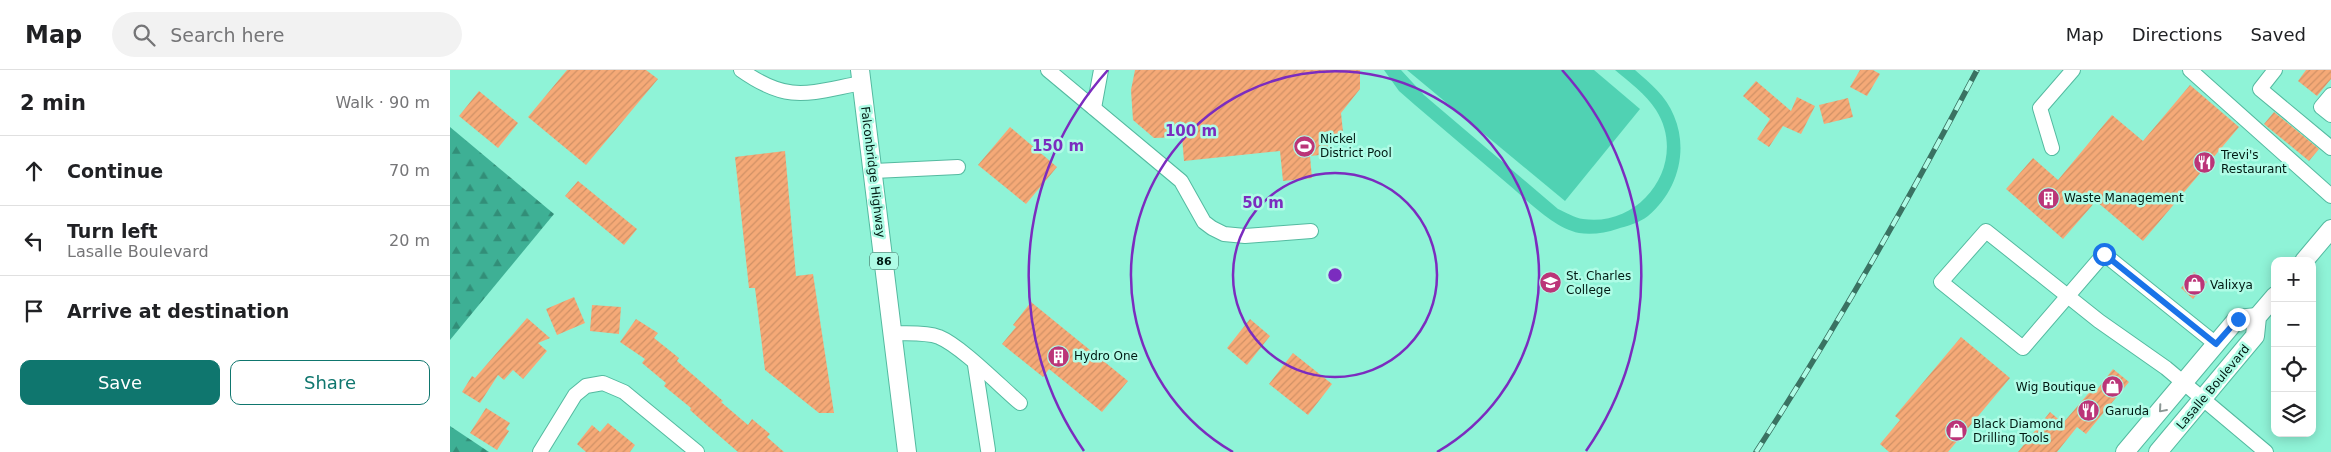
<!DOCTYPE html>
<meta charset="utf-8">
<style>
body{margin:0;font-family:"DejaVu Sans",sans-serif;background:#f2f2f2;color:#202124}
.controls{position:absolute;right:15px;bottom:15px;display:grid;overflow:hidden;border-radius:10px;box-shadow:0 2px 12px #0003}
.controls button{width:45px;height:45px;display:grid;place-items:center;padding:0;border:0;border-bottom:1px solid #e0e0e0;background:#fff;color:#202124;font:25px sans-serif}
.stop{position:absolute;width:15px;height:15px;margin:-11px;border:4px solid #1a73e8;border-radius:50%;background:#fff}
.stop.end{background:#1a73e8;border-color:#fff;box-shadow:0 1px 5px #0008}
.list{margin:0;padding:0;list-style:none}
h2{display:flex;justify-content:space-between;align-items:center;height:65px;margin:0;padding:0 20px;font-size:21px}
h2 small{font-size:16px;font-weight:400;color:#757577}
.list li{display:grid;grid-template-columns:32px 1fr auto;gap:15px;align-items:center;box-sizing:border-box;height:70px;padding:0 20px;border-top:1px solid #e0e0e0}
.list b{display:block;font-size:19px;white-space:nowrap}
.list p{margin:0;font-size:16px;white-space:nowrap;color:#757577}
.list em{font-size:16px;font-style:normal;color:#757577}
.actions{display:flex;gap:10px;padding:15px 20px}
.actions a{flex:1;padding:11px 0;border:1px solid #0f766e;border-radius:10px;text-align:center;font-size:18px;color:#0f766e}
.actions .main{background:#0f766e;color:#fff}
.icon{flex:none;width:28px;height:28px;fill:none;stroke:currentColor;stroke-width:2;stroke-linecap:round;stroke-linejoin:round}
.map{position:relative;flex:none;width:1881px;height:382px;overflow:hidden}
header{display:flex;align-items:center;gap:30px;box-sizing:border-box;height:70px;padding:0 25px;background:#fff;border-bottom:1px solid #e0e0e0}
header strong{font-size:24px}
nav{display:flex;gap:28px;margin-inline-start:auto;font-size:18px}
.search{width:350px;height:45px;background:#f2f2f2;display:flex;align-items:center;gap:12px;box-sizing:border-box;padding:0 18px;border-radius:28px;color:#757577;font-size:19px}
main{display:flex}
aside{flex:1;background:#fff}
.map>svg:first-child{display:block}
.forest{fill:url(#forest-firs)}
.pitch{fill:#50d2b3}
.building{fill:url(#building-hatch)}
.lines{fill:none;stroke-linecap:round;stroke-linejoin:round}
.minor-casing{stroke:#54baa0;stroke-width:16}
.major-casing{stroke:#54baa0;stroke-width:20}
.minor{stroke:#fff;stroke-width:14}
.major{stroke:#fff;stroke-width:18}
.rail-casing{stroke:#3a7262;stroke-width:5.5}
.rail{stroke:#affce6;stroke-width:4;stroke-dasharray:11;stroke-linecap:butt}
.oneway{stroke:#8c9895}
.route{stroke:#1a73e8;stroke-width:6}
.ring{fill:none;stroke:#7b2cbf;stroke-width:2.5}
.labels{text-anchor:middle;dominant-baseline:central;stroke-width:5;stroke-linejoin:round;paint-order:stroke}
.shield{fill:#affce6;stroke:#345e52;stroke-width:1}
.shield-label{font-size:11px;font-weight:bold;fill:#001a13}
.poi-label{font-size:12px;fill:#001a13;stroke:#affce6;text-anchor:start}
.street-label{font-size:12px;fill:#001a13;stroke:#affce6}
.centre{fill:#7b2cbf;stroke:#affce6;stroke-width:2.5}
.ring-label{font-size:15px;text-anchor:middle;font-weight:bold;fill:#7b2cbf;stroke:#affce6;stroke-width:5;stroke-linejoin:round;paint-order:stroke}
</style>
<header>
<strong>Map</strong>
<div class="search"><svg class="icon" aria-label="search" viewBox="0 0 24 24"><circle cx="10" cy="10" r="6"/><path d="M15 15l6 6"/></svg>Search here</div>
<nav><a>Map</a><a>Directions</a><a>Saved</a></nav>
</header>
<main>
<aside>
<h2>2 min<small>Walk · 90 m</small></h2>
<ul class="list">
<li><svg class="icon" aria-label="ahead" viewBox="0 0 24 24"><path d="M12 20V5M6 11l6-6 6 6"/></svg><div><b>Continue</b></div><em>70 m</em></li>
<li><svg class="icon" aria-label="left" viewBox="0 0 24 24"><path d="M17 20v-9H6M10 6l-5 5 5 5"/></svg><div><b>Turn left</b><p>Lasalle Boulevard</p></div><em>20 m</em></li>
<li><svg class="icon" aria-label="arrive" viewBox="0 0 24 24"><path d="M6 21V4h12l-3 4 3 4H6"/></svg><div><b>Arrive at destination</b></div></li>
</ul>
<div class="actions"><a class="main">Save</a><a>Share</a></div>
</aside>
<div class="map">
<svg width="1881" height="382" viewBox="0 0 1881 382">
<defs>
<pattern id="forest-firs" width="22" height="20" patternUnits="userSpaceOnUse" patternTransform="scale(1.25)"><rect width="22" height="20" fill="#3eb095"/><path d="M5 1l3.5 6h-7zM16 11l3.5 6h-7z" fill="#328e78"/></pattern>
<pattern id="building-hatch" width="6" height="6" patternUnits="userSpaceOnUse" patternTransform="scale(1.25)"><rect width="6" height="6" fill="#f5a977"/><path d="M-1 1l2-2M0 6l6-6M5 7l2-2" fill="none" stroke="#d09166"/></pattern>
</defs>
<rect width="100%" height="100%" fill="#8ff3d7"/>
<!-- forest -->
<g class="forest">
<path d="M0,57L104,144L0,270Z"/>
<path d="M0,356L39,382H0Z"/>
</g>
<!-- pitch -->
<g class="pitch">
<path d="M934,0H951L974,25L1108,139C1115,142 1125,148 1133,149C1192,158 1239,92 1206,40C1196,24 1179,12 1165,0H1185C1201,14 1216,26 1224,46C1239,81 1227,122 1198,146C1189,153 1177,156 1167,159C1156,163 1141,165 1129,163C1102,158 1073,126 1052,109C1023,84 994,60 965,35L949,21Z"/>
<path d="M957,0H1144L1190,39L1115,131Z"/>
</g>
<!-- building -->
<g class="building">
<path d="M117,0H196L208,9L136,95L78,47Z"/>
<path d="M685,0H910V19L891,43L893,62L888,70L878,71L879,84L860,86L862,108L833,111L830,81L734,91L732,67L704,68L683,50L681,20Z"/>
<path d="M1410,0H1423L1430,4L1417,26L1400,17Z"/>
<path d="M1856,0H1881V9L1867,26L1848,11Z"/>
<path d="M1306,11L1341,41L1347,27L1365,36L1351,64L1333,56L1319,77L1307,69L1320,49L1293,26Z"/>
<path d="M1740,15L1789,57L1693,171L1646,131L1613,169L1556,119L1583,88L1608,110L1662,45L1693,71Z"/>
<path d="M29,21L68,53L48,78L9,46Z"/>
<path d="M1398,28L1403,47L1374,54L1369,35Z"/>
<path d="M1824,42L1869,79L1859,91L1814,54Z"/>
<path d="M560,57L607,97L576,134L528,95Z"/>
<path d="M335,81L346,206L363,204L384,343H369L315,300L305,218H299L285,87Z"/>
<path d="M128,111L187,159L174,175L115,126Z"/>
<path d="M1744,202L1757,212L1743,229L1731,218Z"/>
<path d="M124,227L135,253L107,265L96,239Z"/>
<path d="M581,232L678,311L652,342L599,299L593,307L552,274L566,257L563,255Z"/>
<path d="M142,235L171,237L169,264L140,261Z"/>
<path d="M77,248L100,268L88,273L97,281L73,309L63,300L54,310L48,305L30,333L12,322L22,306L25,308Z"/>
<path d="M186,249L208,263L204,268L229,288L227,291L273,331L271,332L298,355L302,349L320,364L317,367L334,382H288L259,357L240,340L241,338L214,316L216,313L192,293L195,289L170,272Z"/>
<path d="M800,249L820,266L797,295L777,278Z"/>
<path d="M1511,267L1560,308L1498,382H1439L1430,374L1450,350L1445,346Z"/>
<path d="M843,283L882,314L858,345L819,314Z"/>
<path d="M1663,299L1679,312L1636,364L1627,357L1607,382H1568L1600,342L1613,353L1643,318L1646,321Z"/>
<path d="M36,338L60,353L56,359L59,361L47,380L20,363Z"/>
<path d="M158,353L185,375L180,382H136L127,374L142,355L150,362Z"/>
</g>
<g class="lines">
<defs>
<g id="minor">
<path d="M291,0C339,34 358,23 412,13"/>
<path d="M598,0L731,111L754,152L762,158L774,164L795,166L861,161"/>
<path d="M1740,0L1881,126"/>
<path d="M1825,0L1810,19L1881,78"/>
<path d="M1881,25L1871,37L1881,45"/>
<path d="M644,38L651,0"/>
<path d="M1602,78L1590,38L1623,0"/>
<path d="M424,101L508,97"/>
<path d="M443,263C457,264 475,262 489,267C511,276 550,316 570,333"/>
<path d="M1766,274L1654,184L1573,278L1491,212L1536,161L1649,251L1716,298L1816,382"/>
<path d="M525,295L538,380"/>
<path d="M90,382L125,325L136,316L153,313L174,322L247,382"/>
</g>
<g id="major">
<path d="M410,0L457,382"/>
<path d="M1854,191L1881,159"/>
<path d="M1675,382L1787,249L1807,247"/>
<path d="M1708,382L1805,266L1807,247L1825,226"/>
</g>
</defs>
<!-- minor casing -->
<use href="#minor" class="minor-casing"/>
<!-- major casing -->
<use href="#major" class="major-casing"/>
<!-- minor -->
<use href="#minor" class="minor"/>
<!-- major -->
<use href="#major" class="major"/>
<defs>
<path id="rail" d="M1306,382C1386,258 1459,130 1527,0"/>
</defs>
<!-- rail casing -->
<use href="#rail" class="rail-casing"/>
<!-- rail -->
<use href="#rail" class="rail"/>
</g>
<!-- one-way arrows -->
<defs><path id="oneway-chevron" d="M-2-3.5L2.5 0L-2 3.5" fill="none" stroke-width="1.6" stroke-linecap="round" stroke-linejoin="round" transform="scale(1.25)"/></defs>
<use class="oneway" href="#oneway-chevron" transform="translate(1712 339) rotate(131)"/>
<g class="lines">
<!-- route -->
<path class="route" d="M1654,184L1766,274L1788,249"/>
</g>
<!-- distance rings -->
<g class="ring">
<circle cx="885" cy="205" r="102"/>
<path d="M783 382A204 204 0 1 1 987 382"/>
<path d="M634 381A306 306 0 0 1 658 0M1112 0A306 306 0 0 1 1136 381"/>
</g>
<!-- icons -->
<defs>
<symbol id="stadium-disc" viewBox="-11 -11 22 22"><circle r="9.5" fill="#bb3578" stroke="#affce6"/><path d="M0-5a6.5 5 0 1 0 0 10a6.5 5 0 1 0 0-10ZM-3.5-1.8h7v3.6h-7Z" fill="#fff"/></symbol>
<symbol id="restaurant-disc" viewBox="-11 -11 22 22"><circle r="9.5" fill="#bb3578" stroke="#affce6"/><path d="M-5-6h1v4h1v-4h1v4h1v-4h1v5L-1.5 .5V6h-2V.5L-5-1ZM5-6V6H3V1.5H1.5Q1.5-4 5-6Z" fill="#fff"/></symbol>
<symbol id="building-disc" viewBox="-11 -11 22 22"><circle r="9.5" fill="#bb3578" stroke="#affce6"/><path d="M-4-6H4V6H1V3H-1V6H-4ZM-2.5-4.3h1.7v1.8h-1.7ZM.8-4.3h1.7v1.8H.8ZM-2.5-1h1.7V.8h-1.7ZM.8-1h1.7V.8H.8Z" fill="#fff"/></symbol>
<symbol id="school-disc" viewBox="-11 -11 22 22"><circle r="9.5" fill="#bb3578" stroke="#affce6"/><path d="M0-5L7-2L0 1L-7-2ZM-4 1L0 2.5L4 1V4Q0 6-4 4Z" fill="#fff"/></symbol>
<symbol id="shop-disc" viewBox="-11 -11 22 22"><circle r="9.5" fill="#bb3578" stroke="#affce6"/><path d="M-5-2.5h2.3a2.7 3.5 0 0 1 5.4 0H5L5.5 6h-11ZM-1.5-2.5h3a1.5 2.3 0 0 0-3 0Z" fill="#fff"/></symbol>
</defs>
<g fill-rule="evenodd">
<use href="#stadium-disc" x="842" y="64" width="25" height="25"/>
<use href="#restaurant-disc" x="1742" y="80" width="25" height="25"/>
<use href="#building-disc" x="1586" y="116" width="25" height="25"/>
<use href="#school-disc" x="1088" y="200" width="25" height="25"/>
<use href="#shop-disc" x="1732" y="202" width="25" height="25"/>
<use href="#building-disc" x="596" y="274" width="25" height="25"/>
<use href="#shop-disc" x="1650" y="304" width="25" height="25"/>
<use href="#restaurant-disc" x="1626" y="328" width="25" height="25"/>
<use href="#shop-disc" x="1494" y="348" width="25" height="25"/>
</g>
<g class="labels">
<!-- shield labels -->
<rect class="shield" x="420" y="182.5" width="28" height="17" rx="4"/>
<g class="shield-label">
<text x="434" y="191">86</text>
</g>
<!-- poi labels -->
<g class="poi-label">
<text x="870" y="69">Nickel<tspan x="870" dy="14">District Pool</tspan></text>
<text x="1771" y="85">Trevi's<tspan x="1771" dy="14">Restaurant</tspan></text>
<text x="1614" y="128">Waste Management</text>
<text x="1116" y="206">St. Charles<tspan x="1116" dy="14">College</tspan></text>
<text x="1760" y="215">Valixya</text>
<text x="624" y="286">Hydro One</text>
<text x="1646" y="317" text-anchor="end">Wig Boutique</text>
<text x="1655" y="341">Garuda</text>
<text x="1523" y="354">Black Diamond<tspan x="1523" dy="14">Drilling Tools</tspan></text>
</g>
<!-- street labels -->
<g class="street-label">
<text transform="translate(423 102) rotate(83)">Falconbridge Highway</text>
<text transform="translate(1763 317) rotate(-50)">Lasalle Boulevard</text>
</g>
</g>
<circle cx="885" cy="205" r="8" class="centre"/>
<g class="ring-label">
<text x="741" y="66">100 m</text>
<text x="608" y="81">150 m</text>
<text x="813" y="138">50 m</text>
</g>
</svg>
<div class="controls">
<button>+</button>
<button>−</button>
<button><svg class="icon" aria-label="locate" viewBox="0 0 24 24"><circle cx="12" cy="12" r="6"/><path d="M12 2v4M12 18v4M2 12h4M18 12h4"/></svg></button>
<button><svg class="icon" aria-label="layers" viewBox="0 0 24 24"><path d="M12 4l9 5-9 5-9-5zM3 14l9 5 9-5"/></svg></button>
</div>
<div class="stop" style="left:1654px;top:184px"></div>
<div class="stop end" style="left:1788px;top:249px"></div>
</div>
</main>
